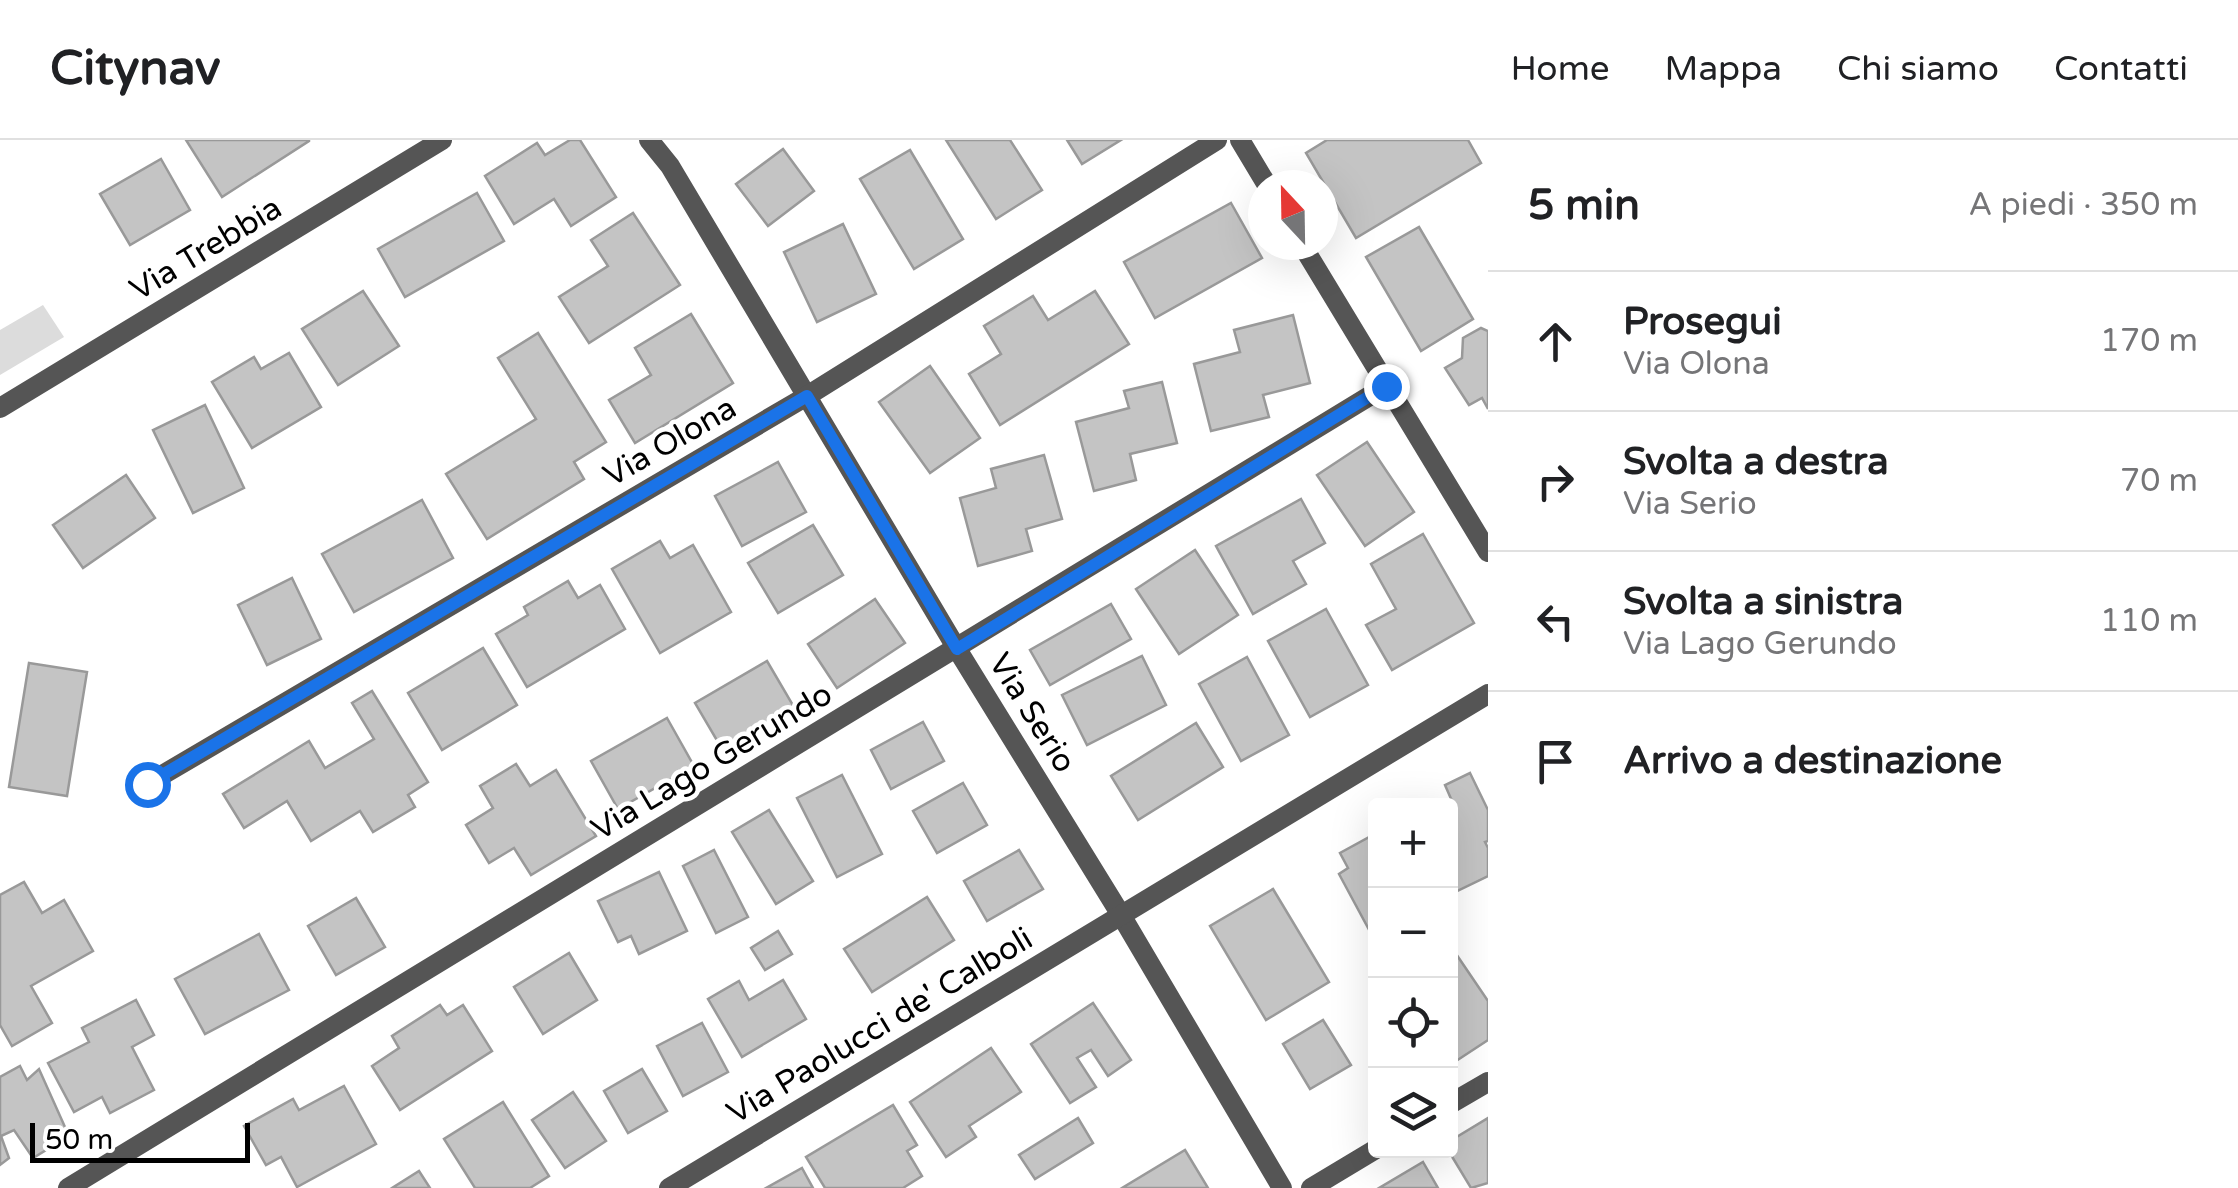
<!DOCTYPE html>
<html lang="it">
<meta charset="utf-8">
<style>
body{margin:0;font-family:"Varela Round",sans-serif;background:#f2f2f2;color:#202124}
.controls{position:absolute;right:30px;bottom:30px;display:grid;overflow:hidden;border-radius:10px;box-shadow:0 10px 40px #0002}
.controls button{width:90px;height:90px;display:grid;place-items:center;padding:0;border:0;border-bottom:2px solid #e0e0e0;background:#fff;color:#202124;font:50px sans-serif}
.compass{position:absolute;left:1248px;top:30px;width:90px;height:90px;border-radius:50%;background:#fff;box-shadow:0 10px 40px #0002;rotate:338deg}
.scale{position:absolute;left:30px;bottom:25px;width:220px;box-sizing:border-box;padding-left:10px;border:5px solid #000;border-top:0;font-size:28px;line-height:35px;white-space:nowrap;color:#000;-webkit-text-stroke:8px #fff;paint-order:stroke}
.stop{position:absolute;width:30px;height:30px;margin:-22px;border:8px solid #1a73e8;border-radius:50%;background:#fff}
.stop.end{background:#1a73e8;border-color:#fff;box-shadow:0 2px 10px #0008}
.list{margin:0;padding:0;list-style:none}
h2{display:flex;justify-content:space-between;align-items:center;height:130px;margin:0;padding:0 40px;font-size:42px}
h2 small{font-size:32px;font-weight:400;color:#757577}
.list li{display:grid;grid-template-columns:65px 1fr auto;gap:30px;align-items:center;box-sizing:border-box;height:140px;padding:0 40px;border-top:2px solid #e0e0e0}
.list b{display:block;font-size:38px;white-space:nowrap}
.list p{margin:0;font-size:32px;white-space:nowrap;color:#757577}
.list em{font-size:32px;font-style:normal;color:#757577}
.icon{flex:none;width:55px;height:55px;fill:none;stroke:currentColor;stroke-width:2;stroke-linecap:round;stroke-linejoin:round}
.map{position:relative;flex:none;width:1488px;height:1048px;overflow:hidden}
header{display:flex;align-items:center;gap:60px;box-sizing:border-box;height:140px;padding:0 50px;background:#fff;border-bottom:2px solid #e0e0e0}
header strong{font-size:48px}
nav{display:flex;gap:55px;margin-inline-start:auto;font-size:35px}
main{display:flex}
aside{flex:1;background:#fff}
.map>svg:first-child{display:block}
.green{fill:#dcdcdc}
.building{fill:#c4c4c4;stroke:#999;stroke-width:2.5}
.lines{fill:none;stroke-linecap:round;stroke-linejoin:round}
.minor{stroke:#555;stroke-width:20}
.tertiary{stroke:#555;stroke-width:20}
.route{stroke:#1a73e8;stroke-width:12}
.labels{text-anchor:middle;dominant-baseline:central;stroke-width:9;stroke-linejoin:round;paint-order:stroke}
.street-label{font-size:32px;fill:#000;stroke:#fff}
</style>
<header>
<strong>Citynav</strong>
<nav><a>Home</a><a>Mappa</a><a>Chi siamo</a><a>Contatti</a></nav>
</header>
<main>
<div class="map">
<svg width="1488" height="1048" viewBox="0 0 1488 1048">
<rect width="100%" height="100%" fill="#fff"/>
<!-- green -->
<path class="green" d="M43,165L64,197L0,235V190Z"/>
<!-- building -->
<g class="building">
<path d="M186,0H309V1L222,57Z"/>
<path d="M570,0H580L616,57L571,86L554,59L514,84L485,36L537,3L545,15Z"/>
<path d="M946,0H1010L1042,50L996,79Z"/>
<path d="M1067,0H1121L1082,24Z"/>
<path d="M1327,0H1468L1481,23L1356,98L1306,13Z"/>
<path d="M783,9L814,51L768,86L736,44Z"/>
<path d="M910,10L963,99L914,129L860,39Z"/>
<path d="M161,19L190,70L130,105L100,54Z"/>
<path d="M477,53L504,101L405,157L378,109Z"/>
<path d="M1231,63L1262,118L1155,178L1124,122Z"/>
<path d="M633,73L680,145L589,203L559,157L608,126L591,100Z"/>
<path d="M843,84L876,154L817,182L784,112Z"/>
<path d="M1419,87L1473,179L1421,211L1366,117Z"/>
<path d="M363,151L399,206L338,245L302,189Z"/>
<path d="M1095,151L1129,204L1000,285L969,234L1001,214L984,186L1033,156L1048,180Z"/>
<path d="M691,174L733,243L635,303L609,260L651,235L635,208Z"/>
<path d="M1293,175L1310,243L1263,255L1269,277L1211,291L1194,224L1240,212L1234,190Z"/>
<path d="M1481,188L1488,191V269L1482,258L1469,265L1445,228L1462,218L1463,198Z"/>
<path d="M538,193L606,302L574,322L584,339L487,399L446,334L536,279L498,218Z"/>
<path d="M289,213L321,267L252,308L212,242L254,217L261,229Z"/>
<path d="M930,226L980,298L930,333L879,262Z"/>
<path d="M1162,242L1177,303L1130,314L1136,340L1094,351L1076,282L1129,268L1124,251Z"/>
<path d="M205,265L244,348L193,373L153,290Z"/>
<path d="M1367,302L1414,372L1365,406L1317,335Z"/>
<path d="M1044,315L1062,379L1026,389L1032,411L978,426L960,358L996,348L991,329Z"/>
<path d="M778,322L806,372L742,406L715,356Z"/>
<path d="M126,335L155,378L83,428L53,385Z"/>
<path d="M1301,359L1325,403L1293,421L1306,444L1253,474L1216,406Z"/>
<path d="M422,360L453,418L354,472L322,414Z"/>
<path d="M813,385L843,435L778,473L748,423Z"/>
<path d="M1423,394L1474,483L1392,530L1366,485L1396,469L1371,424Z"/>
<path d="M660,401L670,418L693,405L731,472L660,513L612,429Z"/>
<path d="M1195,410L1238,475L1179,514L1136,449Z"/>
<path d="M292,438L321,499L267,525L238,465Z"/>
<path d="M568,441L578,458L600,445L625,489L527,547L496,494L528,475L524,467Z"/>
<path d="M875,459L905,503L837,548L808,504Z"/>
<path d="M1111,464L1131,499L1050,545L1030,510Z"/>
<path d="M1326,469L1368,545L1310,577L1268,501Z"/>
<path d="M483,508L517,565L442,610L408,553Z"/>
<path d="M1142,516L1166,565L1087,605L1062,555Z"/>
<path d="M1247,517L1289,595L1241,621L1199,544Z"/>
<path d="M767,521L794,567L722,609L695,563Z"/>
<path d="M29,523L87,532L67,656L9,647Z"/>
<path d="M372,551L428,642L408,655L415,667L373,692L360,671L311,701L287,661L244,688L223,654L309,601L325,628L374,599L352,563Z"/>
<path d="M667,578L694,626L618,669L591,621Z"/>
<path d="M923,582L944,621L891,649L871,610Z"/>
<path d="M1196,583L1223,627L1138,680L1111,636Z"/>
<path d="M516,624L530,646L556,630L596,696L531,735L514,708L489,723L466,685L493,668L480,646Z"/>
<path d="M1470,633L1488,670V701L1485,702L1488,708V736L1453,753L1450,666H1443L1452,661L1445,645Z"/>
<path d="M842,635L882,714L837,737L797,658Z"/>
<path d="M963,643L987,685L937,713L913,671Z"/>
<path d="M769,670L813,741L776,764L732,692Z"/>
<path d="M1373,695L1376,700L1374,799L1339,734L1348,728L1340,713Z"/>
<path d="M714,710L748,777L716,793L683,726Z"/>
<path d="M1019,710L1043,749L987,781L964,741Z"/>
<path d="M659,732L687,791L639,814L631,796L618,802L598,761Z"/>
<path d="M24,742L42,773L64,760L93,811L31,846L52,883L12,906L0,885V755Z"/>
<path d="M1273,749L1329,842L1266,880L1210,786Z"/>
<path d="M927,757L954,800L872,852L844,809Z"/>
<path d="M356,758L385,807L336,835L308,786Z"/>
<path d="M778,791L792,814L765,830L751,808Z"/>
<path d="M259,794L289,850L205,894L175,839Z"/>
<path d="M1450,805L1488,861V900L1450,925Z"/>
<path d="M569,813L597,860L543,894L514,847Z"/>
<path d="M783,840L806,879L742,917L708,859L739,841L749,860Z"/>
<path d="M136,860L154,895L132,907L154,950L110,973L102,957L74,972L48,923L89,902L82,888Z"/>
<path d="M1093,863L1131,920L1108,936L1091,910L1077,918L1096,947L1070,963L1031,904Z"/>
<path d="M440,865L447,875L463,865L492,911L400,970L372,926L399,908L392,896Z"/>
<path d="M1323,880L1351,925L1310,949L1283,904Z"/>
<path d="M702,883L728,932L683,956L657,906Z"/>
<path d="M991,908L1021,952L969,986L976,997L946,1017L910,962Z"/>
<path d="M20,926L27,940L39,929L69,996L33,1018L14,990L1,996L9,1018L0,1025V937Z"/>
<path d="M642,929L667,971L628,993L604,951Z"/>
<path d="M344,946L376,1004L297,1047L281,1017L266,1025L244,986L293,959L299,970Z"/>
<path d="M573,952L606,1001L565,1028L532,980Z"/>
<path d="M503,962L549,1036L530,1048H475L444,999Z"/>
<path d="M893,965L917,1005L907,1011L922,1036L903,1048H825L806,1017Z"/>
<path d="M1078,978L1093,1003L1035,1039L1019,1015Z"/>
<path d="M1488,978V1043L1471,1048L1448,1010L1450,1001Z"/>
<path d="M1185,1010L1208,1048H1122Z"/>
<path d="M1423,1022L1438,1048H1379Z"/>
<path d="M802,1028L813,1048H766Z"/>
<path d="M419,1031L430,1048H392Z"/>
</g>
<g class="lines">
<!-- minor -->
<g class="minor">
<path d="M649,0L670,26L957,509L1121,775L1282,1048"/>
<path d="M1240,0L1267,45"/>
<path d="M1302,105L1488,412"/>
<path d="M147,644L807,256L1217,0"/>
<path d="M1450,964L1488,942"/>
<path d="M68,1048L1386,246"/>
<path d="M669,1048L1488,554"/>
<path d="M1311,1048L1376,1009"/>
</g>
<!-- tertiary -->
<path class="tertiary" d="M0,268L442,0"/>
</g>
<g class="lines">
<!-- route -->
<path class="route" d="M147,644L807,256L957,509L1386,246"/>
</g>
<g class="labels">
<!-- street labels -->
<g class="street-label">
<text transform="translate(206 109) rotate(-31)">Via Trebbia</text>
<text transform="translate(670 302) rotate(-30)">Via Olona</text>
<text transform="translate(1032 573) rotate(58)">Via Serio</text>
<text transform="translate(712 622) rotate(-31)">Via Lago Gerundo</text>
<text transform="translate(880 886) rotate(-31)">Via Paolucci de' Calboli</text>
</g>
</g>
</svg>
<div class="controls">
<button>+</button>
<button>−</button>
<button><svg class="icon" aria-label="locate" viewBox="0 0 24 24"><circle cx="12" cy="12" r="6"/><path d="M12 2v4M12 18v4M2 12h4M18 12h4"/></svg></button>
<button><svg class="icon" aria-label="layers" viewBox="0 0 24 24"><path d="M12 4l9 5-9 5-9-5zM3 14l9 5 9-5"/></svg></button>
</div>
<svg class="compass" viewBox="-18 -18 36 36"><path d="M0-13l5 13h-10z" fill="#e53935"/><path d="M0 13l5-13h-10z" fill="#757577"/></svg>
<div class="scale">50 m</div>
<div class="stop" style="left:147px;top:644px"></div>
<div class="stop end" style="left:1386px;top:246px"></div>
</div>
<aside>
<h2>5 min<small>A piedi · 350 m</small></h2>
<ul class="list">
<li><svg class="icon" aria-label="ahead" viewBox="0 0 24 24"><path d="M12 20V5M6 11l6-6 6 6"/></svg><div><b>Prosegui</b><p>Via Olona</p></div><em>170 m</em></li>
<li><svg class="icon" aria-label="right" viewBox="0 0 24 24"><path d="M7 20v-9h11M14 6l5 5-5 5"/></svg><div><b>Svolta a destra</b><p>Via Serio</p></div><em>70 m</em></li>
<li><svg class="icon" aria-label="left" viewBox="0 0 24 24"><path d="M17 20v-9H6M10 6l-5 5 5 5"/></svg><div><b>Svolta a sinistra</b><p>Via Lago Gerundo</p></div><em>110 m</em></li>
<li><svg class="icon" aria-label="arrive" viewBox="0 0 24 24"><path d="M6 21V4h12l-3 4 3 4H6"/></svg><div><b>Arrivo a destinazione</b></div></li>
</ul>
</aside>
</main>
